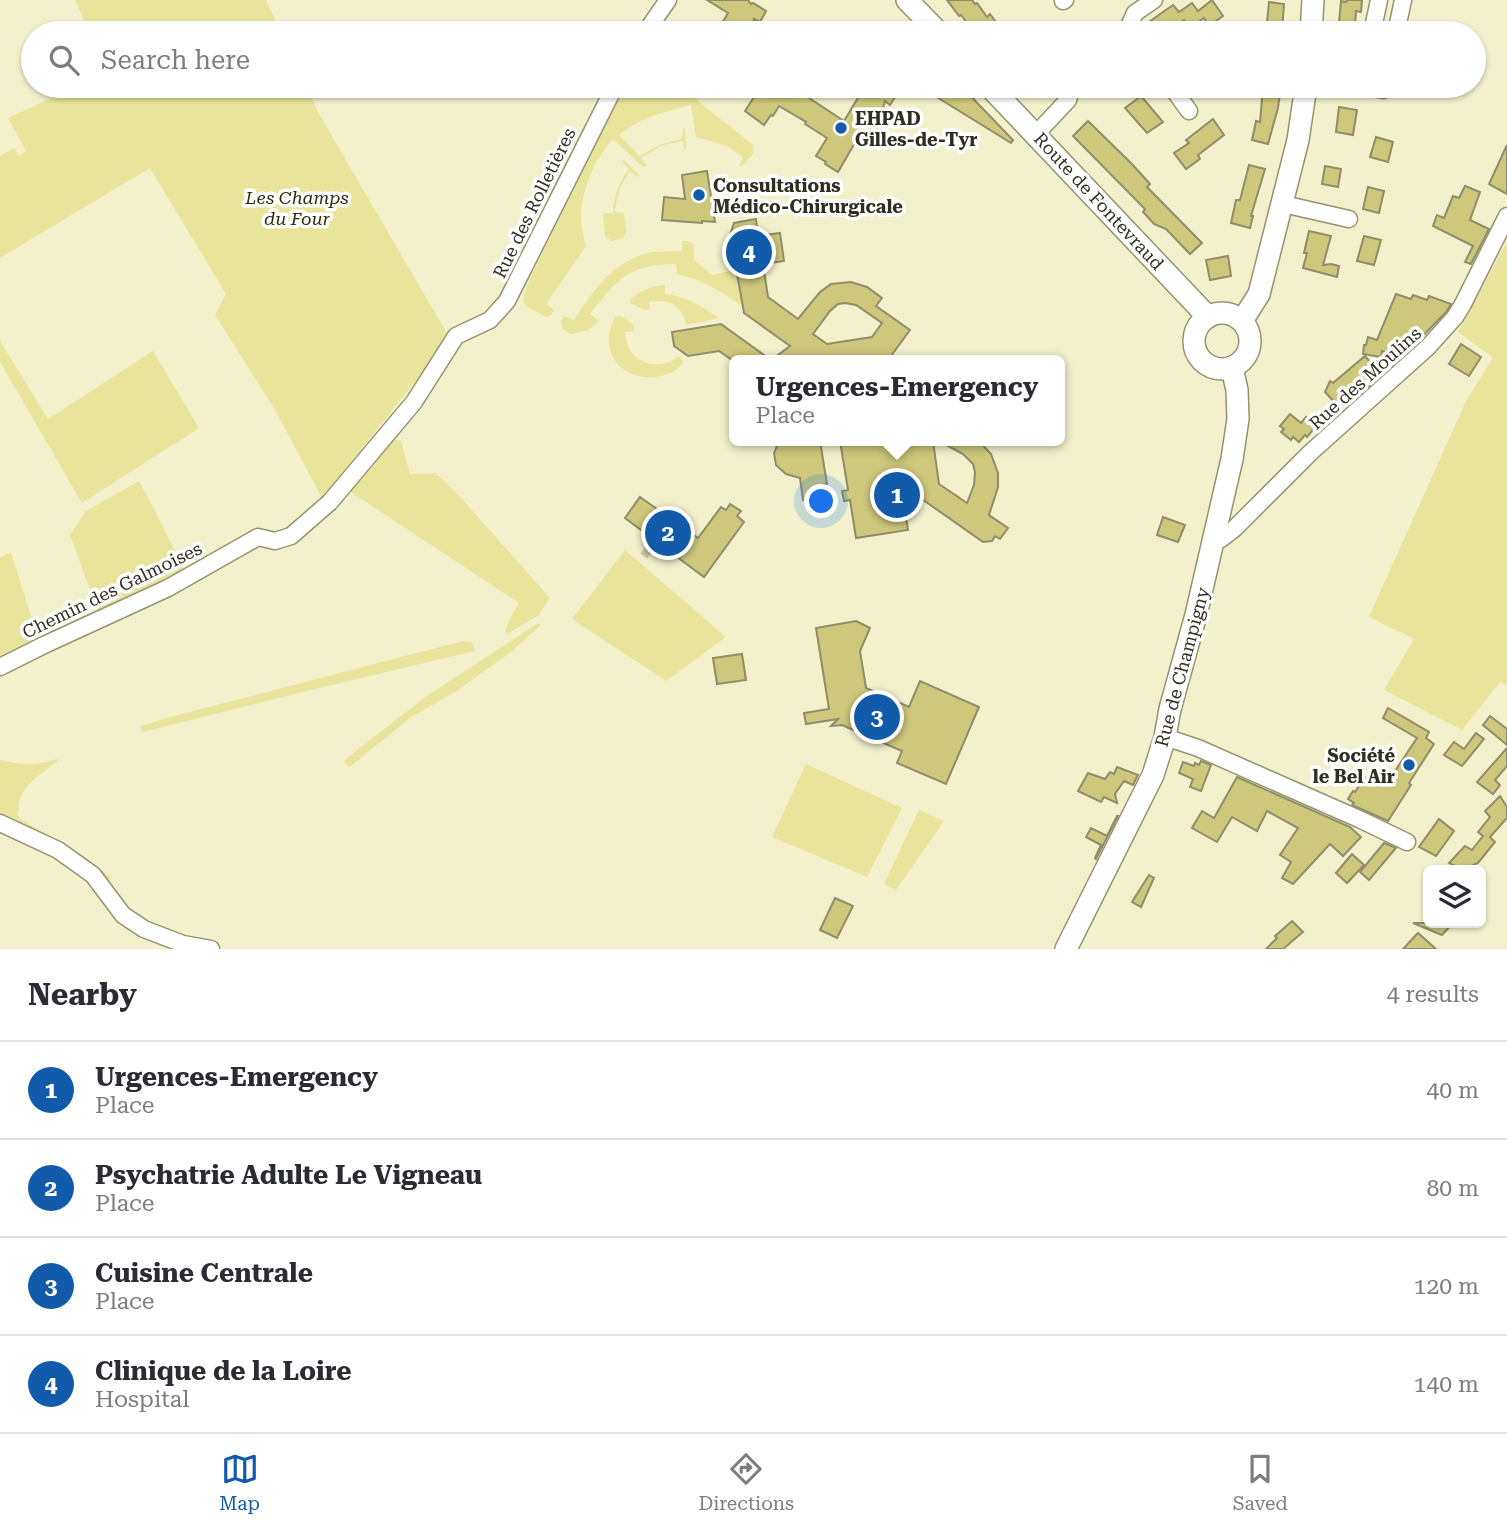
<!DOCTYPE html>
<meta charset="utf-8">
<style>
body{margin:0;font-family:"Roboto Serif",serif;background:#f2f2f3;color:#2b2b33}
.controls{position:absolute;right:21px;bottom:21px;display:grid;overflow:hidden;border-radius:10px;box-shadow:0 2px 5px #0004}
.controls button{width:63px;height:63px;display:grid;place-items:center;padding:0;border:0;border-bottom:2px solid #e1e1e2;background:#fff;color:#2b2b33;font:35px sans-serif}
.you{position:absolute;left:822px;top:502px;width:24px;height:24px;margin:-18px;border:5px solid #fff;border-radius:50%;background:#1a73e8;box-shadow:0 0 0 10px #1a73e833}
.badge{display:grid;place-items:center;width:46px;height:46px;border-radius:50%;background:#125bab;color:#fff;font-size:23px;font-weight:700}
.pin{position:absolute;translate:-50% -50%;border:4px solid #fff;box-shadow:0 2px 7px #0006}
.popup{position:absolute;left:729px;top:355px;width:336px;height:91px;box-sizing:border-box;display:grid;place-content:center;border-radius:10px;background:#fff;filter:drop-shadow(0 2px 5px #0005);font-size:23px;white-space:nowrap;color:#7c7c81}
.popup b{font-size:26px;color:#2b2b33}
.popup::after{content:'';position:absolute;left:50%;top:100%;margin-left:-14px;border:14px solid transparent;border-top-color:#fff}
.list{margin:0;padding:0;list-style:none}
h2{display:flex;justify-content:space-between;align-items:center;height:91px;margin:0;padding:0 28px;font-size:30px}
h2 small{font-size:23px;font-weight:400;color:#7c7c81}
.list li{display:grid;grid-template-columns:46px 1fr auto;gap:21px;align-items:center;box-sizing:border-box;height:98px;padding:0 28px;border-top:2px solid #e1e1e2}
.list b{display:block;font-size:26px;white-space:nowrap}
.list p{margin:0;font-size:23px;white-space:nowrap;color:#7c7c81}
.list em{font-size:23px;font-style:normal;color:#7c7c81}
.icon{flex:none;width:38px;height:38px;fill:none;stroke:currentColor;stroke-width:2;stroke-linecap:round;stroke-linejoin:round}
.map{position:relative;flex:none;width:1507px;height:949px;overflow:hidden}
.search{position:absolute;background:#fff;box-shadow:0 2px 5px #0004;left:21px;right:21px;top:21px;height:77px;display:flex;align-items:center;gap:18px;box-sizing:border-box;padding:0 24px;border-radius:38px;color:#7c7c81;font-size:26px}
.sheet{height:483px;background:#fff}
nav{display:flex;justify-content:space-around;align-items:center;box-sizing:border-box;height:98px;border-top:2px solid #e1e1e2;background:#fff;font-size:19px;color:#7c7c81}
nav a{display:grid;justify-items:center;gap:4px}
nav .on{color:#125bab}
.map>svg:first-child{display:block}
.green{fill:#e8e49c}
.building{fill:#cdc87b;stroke:#8f8d6a;stroke-width:2;fill-rule:evenodd}
.lines{fill:none;stroke-linecap:round;stroke-linejoin:round}
.street-tunnel{stroke:#cccaaa;stroke-width:16;stroke-dasharray:16 8;stroke-linecap:butt}
.street-casing{stroke:#959370;stroke-width:19}
.secondary-casing{stroke:#959370;stroke-width:24}
.street{stroke:#fff;stroke-width:16}
.secondary{stroke:#fff;stroke-width:21}
.poi-dot{fill:#125bab;stroke:#fff;stroke-width:2.5}
.labels{text-anchor:middle;dominant-baseline:central;stroke-width:7;stroke-linejoin:round;paint-order:stroke}
.poi-label{font-size:18px;font-weight:bold;fill:#2f2e20;stroke:#fff;text-anchor:start}
.park-label{font-size:18px;font-style:italic;fill:#2e2c09;stroke:#fff}
.street-label{font-size:18px;fill:#2f2e20;stroke:#fff}
</style>
<div class="map">
<svg width="1507" height="949" viewBox="0 0 1507 949">
<rect width="100%" height="100%" fill="#f3f1cc"/>
<!-- green -->
<g class="green">
<path d="M75,0H266L281,33H90Z"/>
<path d="M77,86H306L319,114L448,335L451,337L322,498L274,408L215,315L226,294L150,168L0,258V156L14,148L19,156L26,151L8,118Z"/>
<path d="M623,86H684L693,97L753,145V154L742,166H739L743,157L727,146L696,137L691,105C666,111 639,118 619,135L639,156L662,144L682,139L683,128H685L686,150L684,149L683,141L663,145L641,158L647,166L643,167L613,139C595,158 583,187 581,214C581,225 583,236 586,246L546,304L554,310L551,315L546,317L529,308L523,302L525,290L594,142Z"/>
<path d="M624,160L639,175L637,177L630,171C621,183 616,198 615,212L624,213L626,232L623,238L612,241L605,236L603,213H613C614,197 619,181 629,169L622,162Z"/>
<path d="M682,241H688L694,245V260L712,275L737,269L742,303L739,304C719,290 701,279 677,274L676,264C629,264 617,279 590,314L599,321L589,330L571,334L562,329L561,321L564,316L574,320C594,290 615,258 654,252C663,251 673,251 682,251Z"/>
<path d="M1507,242V685L1500,682L1462,730L1384,690L1414,639L1369,617L1466,401L1493,358L1458,332Z"/>
<path d="M665,285V294C686,296 701,306 719,318L687,325C682,305 668,298 649,302L650,309C642,311 637,307 631,303V299C640,290 652,286 665,285Z"/>
<path d="M619,316L625,318L634,326V331L625,332C626,338 627,344 630,350C640,366 663,369 677,357L682,359L683,362C678,370 674,372 665,375C626,386 595,355 615,317Z"/>
<path d="M0,341L48,419L153,351L199,428L82,503L0,362Z"/>
<path d="M387,437L401,441L410,474L436,473L461,498L550,598L539,615L507,634L505,631L510,618L519,603L346,489Z"/>
<path d="M139,481L156,513L186,574L99,614L70,535L86,511Z"/>
<path d="M625,550L726,637L666,681L572,619Z"/>
<path d="M11,553L40,643L6,657L0,658V557Z"/>
<path d="M538,623L541,625L511,652L458,690L410,718L351,766H347L344,761L352,754L424,698Z"/>
<path d="M463,641L472,642L475,651L323,687L143,732L141,729V726L167,718Z"/>
<path d="M57,759L58,761C42,772 17,789 19,810L17,812L20,819C50,837 85,853 111,878L109,884L0,818V760C23,765 34,766 57,759Z"/>
<path d="M806,764L902,808L867,877L772,837Z"/>
<path d="M919,810L944,821L896,890L884,884Z"/>
</g>
<!-- building -->
<g class="building">
<path d="M707,0H748L751,4L753,3L766,11L760,22L754,19L751,30L749,29L748,33H716L728,13Z"/>
<path d="M947,0H972L975,4L977,3L987,17L990,14L1004,33H979L974,26L971,28L961,15L959,16Z"/>
<path d="M1212,0L1223,16L1209,26L1204,18L1190,28L1184,20L1167,33H1153L1146,24L1173,5L1179,12L1192,3L1198,11Z"/>
<path d="M1347,0H1362L1361,12L1356,11L1355,25L1339,23L1341,1L1346,2Z"/>
<path d="M1269,2L1284,4L1282,33H1266Z"/>
<path d="M761,86H791L844,121L859,96L842,86H884L897,94L890,105L885,101L882,112H880L878,119L876,118L874,125H872L870,131H867L860,143L856,141L838,172L825,164L826,162L816,156L827,138L805,124L806,122L779,106L773,116L771,115L764,125L745,111Z"/>
<path d="M941,86H961L1013,140L1011,143L935,96Z"/>
<path d="M1263,86H1281L1278,108L1268,144L1252,140L1256,121L1260,122Z"/>
<path d="M1141,96L1163,122L1147,133L1125,108Z"/>
<path d="M1339,107L1357,110L1353,135L1336,132Z"/>
<path d="M1213,119L1224,135L1198,155L1200,159L1186,169L1174,153L1189,143L1186,140Z"/>
<path d="M1088,121L1132,164L1150,184L1147,187L1202,243L1190,254L1166,229L1154,224L1143,212L1145,209L1073,136Z"/>
<path d="M1376,137L1393,142L1388,162L1370,157Z"/>
<path d="M1507,145V194L1489,184Z"/>
<path d="M1249,165L1265,169L1251,216H1253L1250,228L1231,223L1236,200H1240Z"/>
<path d="M1325,166L1341,169L1338,187L1322,184Z"/>
<path d="M707,171L715,222L702,221V223L662,220L664,197L685,199L682,175Z"/>
<path d="M1465,186L1480,192L1470,220L1489,229L1471,264L1465,262L1473,246L1433,226L1437,215L1444,218L1453,196L1459,198Z"/>
<path d="M1368,187L1384,191L1379,213L1363,209Z"/>
<path d="M756,219L758,236L780,233L784,261L763,264L768,297L798,319L820,292L831,284L851,282L867,287L882,298L876,306L910,330L888,360H732L719,351L688,356L674,346L672,332L721,324L771,360L790,346L744,313L733,251L728,252L729,238L734,223ZM845,303L856,305L882,323L872,337L827,344L813,334L830,311L838,304Z"/>
<path d="M1309,231L1331,236L1323,265L1331,264L1339,266L1337,277L1303,268L1307,253H1304Z"/>
<path d="M1364,236L1381,240L1374,265L1357,261Z"/>
<path d="M1228,256L1231,276L1210,280L1206,260Z"/>
<path d="M1396,294L1411,299L1413,295L1427,300L1429,296L1451,304L1447,311L1414,345L1402,340L1397,356L1382,351L1381,357L1363,354L1364,345H1366L1368,337L1377,340Z"/>
<path d="M1461,344L1481,357L1469,376L1449,364Z"/>
<path d="M1365,356L1381,375L1358,396L1353,390L1335,403L1325,392L1330,381L1333,383Z"/>
<path d="M1290,414L1301,423L1306,417L1316,426L1307,437L1305,435L1299,442L1293,437L1291,440L1281,432L1284,429L1280,426Z"/>
<path d="M782,441H820L827,484L821,485L822,491L815,492L817,498L803,500L800,478L786,474L776,465L774,453L777,446Z"/>
<path d="M840,441H933L939,484L967,503L974,485L975,472L973,464L963,454L939,441H979L991,454L998,473V487L989,515L1008,528L1000,539L995,536L992,541L983,542L919,497L913,504L904,505L908,530L856,538L850,500L844,501L842,491L848,490Z"/>
<path d="M640,497L698,538L721,507L726,510L730,504L741,511L737,516L744,522L704,577L625,518Z"/>
<path d="M1163,517L1185,525L1178,542L1157,535Z"/>
<path d="M856,621L870,628L860,651L866,688L909,707L920,681L979,707L946,784L897,763L902,751L842,725L831,726L838,719L806,724L804,713L829,709L816,628Z"/>
<path d="M742,654L746,680L717,684L713,658Z"/>
<path d="M1388,708L1429,732L1426,738L1434,744L1409,783L1411,785L1388,821L1352,805L1354,803L1348,799L1353,791L1355,792L1365,777L1378,786L1382,779L1387,783L1417,738L1383,718Z"/>
<path d="M1490,716L1507,729V745L1483,725Z"/>
<path d="M1476,733L1484,739L1462,766L1444,755L1454,742L1464,749Z"/>
<path d="M1507,748V766L1495,780L1500,785L1493,794L1477,782Z"/>
<path d="M1201,761L1211,765L1201,791L1190,787L1193,779L1179,773L1183,762L1194,766L1195,763L1199,765Z"/>
<path d="M1117,767L1138,775L1133,785L1124,781L1115,794L1117,803L1104,797L1101,802L1078,791L1088,773L1105,779L1110,772L1114,774Z"/>
<path d="M1237,777L1350,827L1361,837L1343,856L1330,844L1293,884L1282,878L1291,862L1280,855L1298,828L1267,811L1257,831L1232,817L1217,842L1192,828L1202,811L1214,818Z"/>
<path d="M1500,796L1507,807V818L1490,837L1495,842L1478,863L1471,866L1465,869L1459,868L1449,863L1465,846L1472,850L1483,836L1478,832L1490,817L1485,811Z"/>
<path d="M1117,816H1118L1096,859L1095,858L1101,845L1086,837L1091,828L1107,836Z"/>
<path d="M1439,819L1454,831L1436,856L1419,847Z"/>
<path d="M1384,843L1396,848L1369,880L1360,872Z"/>
<path d="M1352,854L1364,865L1347,883L1336,873Z"/>
<path d="M1149,875L1154,878L1141,907L1132,902Z"/>
<path d="M835,898L853,906L837,938L820,930Z"/>
<path d="M1292,921L1303,932L1283,949H1266L1277,938L1275,936Z"/>
<path d="M1413,923H1453L1442,935Z"/>
<path d="M1418,933L1436,949H1403Z"/>
</g>
<g class="lines">
<!-- street-tunnel -->
<path class="street-tunnel" d="M645,547L652,552"/>
<defs>
<g id="street">
<path d="M1063,0V1L1065,0"/>
<path d="M645,33L668,0"/>
<path d="M1126,33L1135,13L1154,0"/>
<path d="M1372,33L1379,0"/>
<path d="M1396,33L1403,0"/>
<path d="M1171,86L1189,111"/>
<path d="M1362,86L1383,90L1384,86"/>
<path d="M1036,134L1068,100L1072,86"/>
<path d="M1283,204L1349,219"/>
<path d="M1214,539H1221L1234,529L1311,452L1428,347L1455,317L1463,304L1507,216"/>
<path d="M0,667L44,645L168,588L258,537L275,541L291,536L330,502L414,402L456,336L490,320L507,301L615,86"/>
<path d="M1165,737L1198,748L1359,819L1407,842"/>
<path d="M0,823L58,850L93,875L123,915L144,929L183,944L211,949"/>
</g>
<g id="secondary">
<path d="M907,0L939,33"/>
<path d="M1311,33L1313,0"/>
<path d="M989,86L1208,317"/>
<circle cx="1222" cy="341" r="28"/>
<path d="M1242,321L1259,294L1298,140L1306,86"/>
<path d="M1066,949L1153,775L1165,737L1170,709L1196,615L1232,459L1238,419L1237,390L1232,368"/>
</g>
</defs>
<!-- street casing -->
<use href="#street" class="street-casing"/>
<!-- secondary casing -->
<use href="#secondary" class="secondary-casing"/>
<!-- street -->
<use href="#street" class="street"/>
<!-- secondary -->
<use href="#secondary" class="secondary"/>
</g>
<!-- markers -->
<g class="poi-dot">
<circle cx="841" cy="128" r="7"/>
<circle cx="699" cy="195" r="7"/>
<circle cx="1409" cy="765" r="7"/>
</g>
<g class="labels">
<!-- poi labels -->
<g class="poi-label">
<text x="855" y="118">EHPAD<tspan x="855" dy="21">Gilles-de-Tyr</tspan></text>
<text x="713" y="185">Consultations<tspan x="713" dy="21">Médico-Chirurgicale</tspan></text>
<text x="1395" y="755" text-anchor="end">Société<tspan x="1395" dy="21">le Bel Air</tspan></text>
</g>
<!-- park labels -->
<g class="park-label">
<text x="297" y="197">Les Champs<tspan x="297" dy="21">du Four</tspan></text>
</g>
<!-- street labels -->
<g class="street-label">
<text transform="translate(1099 201) rotate(47)">Route de Fontevraud</text>
<text transform="translate(534 203) rotate(-64)">Rue des Rolletières</text>
<text transform="translate(1365 378) rotate(-42)">Rue des Moulins</text>
<text transform="translate(112 590) rotate(-26)">Chemin des Galmoises</text>
<text transform="translate(1182 667) rotate(-75)">Rue de Champigny</text>
</g>
</g>
</svg>
<div class="controls">
<button><svg class="icon" aria-label="layers" viewBox="0 0 24 24"><path d="M12 4l9 5-9 5-9-5zM3 14l9 5 9-5"/></svg></button>
</div>
<div class="you"></div>
<div class="pin badge" style="left:897px;top:495px">1</div>
<div class="popup"><b>Urgences-Emergency</b>Place</div>
<div class="pin badge" style="left:668px;top:533px">2</div>
<div class="pin badge" style="left:877px;top:717px">3</div>
<div class="pin badge" style="left:749px;top:252px">4</div>
<div class="search"><svg class="icon" aria-label="search" viewBox="0 0 24 24"><circle cx="10" cy="10" r="6"/><path d="M15 15l6 6"/></svg>Search here</div>
</div>
<section class="sheet">
<h2>Nearby<small>4 results</small></h2>
<ul class="list">
<li><span class="badge">1</span><div><b>Urgences-Emergency</b><p>Place</p></div><em>40 m</em></li>
<li><span class="badge">2</span><div><b>Psychatrie Adulte Le Vigneau</b><p>Place</p></div><em>80 m</em></li>
<li><span class="badge">3</span><div><b>Cuisine Centrale</b><p>Place</p></div><em>120 m</em></li>
<li><span class="badge">4</span><div><b>Clinique de la Loire</b><p>Hospital</p></div><em>140 m</em></li>
</ul>
</section>
<nav>
<a class="on"><svg class="icon" aria-label="map" viewBox="0 0 24 24"><path d="M3 6l6-2 6 2 6-2v14l-6 2-6-2-6 2zM9 4v14M15 6v14"/></svg>Map</a>
<a><svg class="icon" aria-label="directions" viewBox="0 0 24 24"><path d="M12 3l9 9-9 9-9-9zM9 14v-3h6M13 9l2 2-2 2"/></svg>Directions</a>
<a><svg class="icon" aria-label="saved" viewBox="0 0 24 24"><path d="M7 4h10v16l-5-4-5 4z"/></svg>Saved</a>
</nav>
